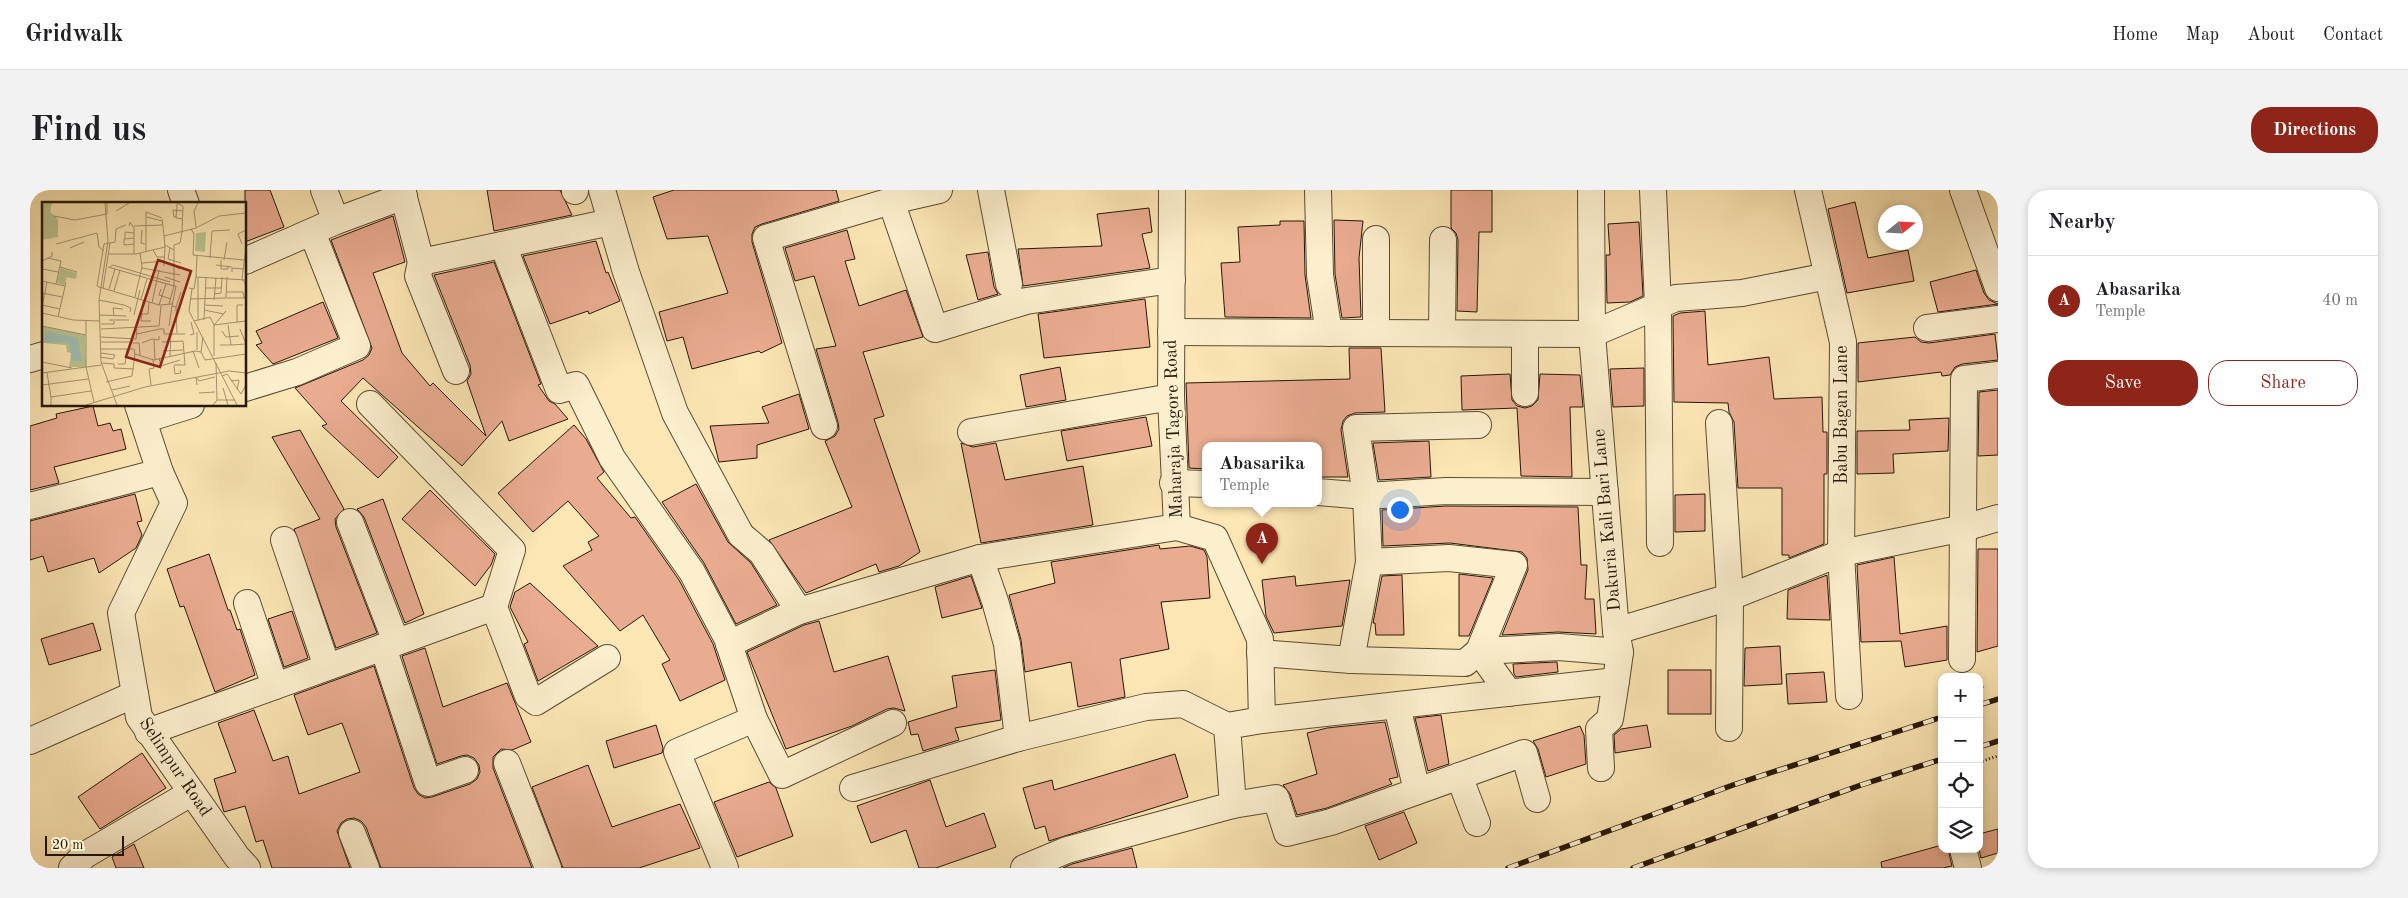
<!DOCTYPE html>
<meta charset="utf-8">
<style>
body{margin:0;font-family:"Old Standard TT",serif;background:#f2f2f2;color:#202124}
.controls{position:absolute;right:15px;bottom:15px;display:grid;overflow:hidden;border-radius:10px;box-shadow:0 2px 8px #0003}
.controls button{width:45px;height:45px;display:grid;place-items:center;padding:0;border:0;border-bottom:1px solid #e0e0e0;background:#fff;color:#202124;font:25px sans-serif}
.compass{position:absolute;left:1848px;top:15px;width:45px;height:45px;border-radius:50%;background:#fff;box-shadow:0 2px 8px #0003;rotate:72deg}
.scale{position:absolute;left:15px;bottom:12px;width:79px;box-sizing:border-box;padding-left:5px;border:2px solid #261707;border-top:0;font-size:14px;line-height:18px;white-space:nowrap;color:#261707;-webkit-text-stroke:4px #fcefce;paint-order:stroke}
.you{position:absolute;left:1369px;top:319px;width:18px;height:18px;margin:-12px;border:4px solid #fff;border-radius:50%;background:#1a73e8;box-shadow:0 0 0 8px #1a73e833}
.badge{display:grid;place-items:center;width:32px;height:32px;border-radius:50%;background:#8f2418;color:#fff;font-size:16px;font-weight:700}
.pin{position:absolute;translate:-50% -41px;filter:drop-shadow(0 1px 2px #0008)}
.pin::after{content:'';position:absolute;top:26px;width:18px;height:15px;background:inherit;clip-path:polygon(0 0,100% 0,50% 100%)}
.popup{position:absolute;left:1172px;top:252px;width:120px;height:65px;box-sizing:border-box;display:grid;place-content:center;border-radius:10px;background:#fff;filter:drop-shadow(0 1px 4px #0005);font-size:16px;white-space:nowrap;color:#757577}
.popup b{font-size:19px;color:#202124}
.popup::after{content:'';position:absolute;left:50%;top:100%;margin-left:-10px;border:10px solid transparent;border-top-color:#fff}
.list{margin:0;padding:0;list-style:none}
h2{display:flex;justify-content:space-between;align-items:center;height:65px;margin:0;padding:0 20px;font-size:21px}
h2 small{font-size:16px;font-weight:400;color:#757577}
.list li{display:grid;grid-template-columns:32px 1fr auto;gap:15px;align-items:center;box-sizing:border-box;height:90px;padding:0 20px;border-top:1px solid #e0e0e0}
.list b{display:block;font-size:19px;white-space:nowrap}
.list p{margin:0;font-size:16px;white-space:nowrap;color:#757577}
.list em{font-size:16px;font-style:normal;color:#757577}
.actions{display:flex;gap:10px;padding:15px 20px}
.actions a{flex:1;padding:11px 0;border:1px solid #8f2418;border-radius:20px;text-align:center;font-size:18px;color:#8f2418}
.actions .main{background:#8f2418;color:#fff}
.icon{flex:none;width:28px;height:28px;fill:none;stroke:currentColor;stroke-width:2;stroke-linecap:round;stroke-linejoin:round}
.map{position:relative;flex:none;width:1968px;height:678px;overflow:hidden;border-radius:20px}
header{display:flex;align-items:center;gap:30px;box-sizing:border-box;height:70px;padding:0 25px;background:#fff;border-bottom:1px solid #e0e0e0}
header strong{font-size:24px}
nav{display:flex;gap:28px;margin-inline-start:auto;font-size:18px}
.intro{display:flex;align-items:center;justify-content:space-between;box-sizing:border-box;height:120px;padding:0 30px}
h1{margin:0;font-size:35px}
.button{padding:12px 22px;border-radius:20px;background:#8f2418;color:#fff;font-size:18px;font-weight:700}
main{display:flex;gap:30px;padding:0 30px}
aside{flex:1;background:#fff;border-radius:20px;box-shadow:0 2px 8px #0003}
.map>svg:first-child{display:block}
.building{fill:#eaac91;stroke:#261707}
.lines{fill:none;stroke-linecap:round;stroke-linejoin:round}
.minor-casing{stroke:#5b4b32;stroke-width:28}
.path{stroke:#261707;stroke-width:3;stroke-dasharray:1 2.5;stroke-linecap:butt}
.minor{stroke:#fcefce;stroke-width:26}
.rail-casing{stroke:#261707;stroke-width:5.5}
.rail{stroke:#fcefce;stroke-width:4;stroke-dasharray:11;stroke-linecap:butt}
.labels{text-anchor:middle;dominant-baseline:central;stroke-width:5;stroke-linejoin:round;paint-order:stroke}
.street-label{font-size:18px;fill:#261707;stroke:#fcefce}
.inset-road{fill:none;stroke:#a6936f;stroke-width:1}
.view{fill:#8f2418;fill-opacity:0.15;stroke:#8f2418;stroke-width:2.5}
.inset-edge{fill:none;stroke:#261707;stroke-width:2.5}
</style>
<header>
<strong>Gridwalk</strong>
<nav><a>Home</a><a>Map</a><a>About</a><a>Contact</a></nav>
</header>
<div class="intro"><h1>Find us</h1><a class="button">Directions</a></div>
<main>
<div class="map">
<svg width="1968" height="678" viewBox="0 0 1968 678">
<rect width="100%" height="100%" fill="#fbe6b4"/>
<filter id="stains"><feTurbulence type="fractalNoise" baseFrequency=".004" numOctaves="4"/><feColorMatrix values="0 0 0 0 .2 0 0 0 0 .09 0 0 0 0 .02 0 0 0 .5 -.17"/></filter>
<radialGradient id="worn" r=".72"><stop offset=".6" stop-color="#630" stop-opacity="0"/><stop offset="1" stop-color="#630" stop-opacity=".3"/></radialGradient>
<!-- building -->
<g class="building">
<path d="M215,0H240L254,37L215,52Z"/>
<path d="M457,0H530L542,25L464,41Z"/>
<path d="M644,0H806L809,11L732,34L725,37L722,44V52L752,153L731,163L729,161L662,179L653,147L637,151L629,122L698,103L678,46L637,49L623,7Z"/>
<path d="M1421,0H1462V42H1449L1447,122L1427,121L1428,50L1426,43L1421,38Z"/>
<path d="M1825,12L1838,68L1878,60L1884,91L1817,103L1798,19Z"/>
<path d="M1119,18L1122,42L1112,44L1120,78L993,96L988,59L1072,56L1067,24Z"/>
<path d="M363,26L375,72L343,83L372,163L400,196L403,193L456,246L437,191L441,184L440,175L404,85L464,72L511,194L508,195L519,211L525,214L538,229L479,251L472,231L432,276L333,188L311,211L368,267L348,288L292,236L297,234L265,198L333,170L339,165L342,158L301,50Z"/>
<path d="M1304,30L1333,31L1329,68L1331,127L1312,128L1305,84Z"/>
<path d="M1250,31H1274L1275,85L1281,128L1195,127L1191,73L1210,72L1208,37L1250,35Z"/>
<path d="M1609,32L1613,106L1600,112L1577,113L1576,65H1580L1578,34Z"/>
<path d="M817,40L825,69L815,71L829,116L876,100L893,147L833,162L854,226L844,229L890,362L869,376L849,382L846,374L776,403L739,350L822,317L795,251L805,246L809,239L808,232L786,159L806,156L784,86L765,91L755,58Z"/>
<path d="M566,51L576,83L578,82L590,111L559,124L558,121L520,134L493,66Z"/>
<path d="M958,62L964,97L968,104L948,110L936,65Z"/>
<path d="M1946,80L1954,103L1959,110L1968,114L1908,122L1900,92Z"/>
<path d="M1115,109L1120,157L1014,168L1008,124Z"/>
<path d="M293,112L308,148L243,174L226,155L232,153L226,141Z"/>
<path d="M1675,121L1678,175L1739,167L1744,209L1792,207L1793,242H1797V284H1794V354L1759,368V365H1752V298H1708L1704,232L1699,222L1698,213L1644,212L1643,126L1650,123Z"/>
<path d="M1965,144L1968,170L1932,174L1925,177L1920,185L1912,186L1911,182L1828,192V153L1885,147L1891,152L1899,153Z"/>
<path d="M1319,158H1351L1355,222L1325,223L1317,226L1313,231L1311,240L1318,287H1288V255H1176V279L1159,278L1156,193L1320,189Z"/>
<path d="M1030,177L1036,210L996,217L990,185Z"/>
<path d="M1614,178V216L1583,217L1580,179Z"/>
<path d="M1480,184L1482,210L1487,216L1495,218L1502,216L1508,210L1510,184L1550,185L1553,217H1540L1542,287L1491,286L1487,218L1432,220L1431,186Z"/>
<path d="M1968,200V265L1948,266L1949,202Z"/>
<path d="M769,204L779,239L727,255V268L689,272L680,236L739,233L732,217Z"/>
<path d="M63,216L68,236L80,233L83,241L91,239L96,259L24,277L29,293L0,300V236L27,228L26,224Z"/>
<path d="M1116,227L1122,256L1037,271L1031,241Z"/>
<path d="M1919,228L1918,261L1863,264L1864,283L1827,284V241L1880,240L1879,230Z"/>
<path d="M544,235L556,249L574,282L567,288L601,328L605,327L649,390L683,454L695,490L650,511L632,474L640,470L613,425L590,441L533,376L562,360L558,352L569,346L538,311L503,342L468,303Z"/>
<path d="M270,240L314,319L305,329L306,337L347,443L306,458L264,339L290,329L242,247Z"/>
<path d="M1399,251L1401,287L1349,290L1343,253Z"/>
<path d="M931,253L943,257L966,253L975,290L1053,276L1063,335L951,353Z"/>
<path d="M666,294L698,352L721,373L747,415L706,434L674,373L632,312Z"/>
<path d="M400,300L465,364L461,375L445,396L372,329Z"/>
<path d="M105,304L112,331L107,332L112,345L106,358L69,383L64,368L18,382L13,366L0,370V331Z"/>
<path d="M1675,304V341L1645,342V305Z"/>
<path d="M353,309L394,424L375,433L334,327L327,319Z"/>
<path d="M1416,316L1548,317L1551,375H1557L1555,409H1564L1566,444L1528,442L1472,445L1498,380L1497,368L1492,362L1420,353L1353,356L1352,320Z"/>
<path d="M1129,355L1130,359L1160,356L1174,360L1177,367L1180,408L1131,412L1139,459L1090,469L1095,507L1048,517L1041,472L995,482L991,450L979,405L1025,393L1021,372Z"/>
<path d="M1948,359H1968V456L1947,462Z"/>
<path d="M179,364L198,420H200L207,440L210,439L225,485L185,502L154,416L150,417L137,379Z"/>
<path d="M1864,367L1870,444L1917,436V470L1875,477L1871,451L1831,452L1827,375Z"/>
<path d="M1429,384L1463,388L1439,446H1429Z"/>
<path d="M1372,385L1374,445H1346L1345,433H1343L1352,386Z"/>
<path d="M1797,385L1800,430L1757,429L1758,400Z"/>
<path d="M941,386L952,418L912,428L905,397Z"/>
<path d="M1265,386L1266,396L1320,390L1312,436L1244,443L1236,426L1232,390Z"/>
<path d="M500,393L568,456L508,491L494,454L498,452L480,417L485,402Z"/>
<path d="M262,421L278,468L254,477L238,429Z"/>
<path d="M789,431L804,482L858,466L875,521L864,518L857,519L822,536L756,559L717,462L774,435Z"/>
<path d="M63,433L71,460L19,475L11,449Z"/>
<path d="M1750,456L1752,494L1714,496L1715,458Z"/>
<path d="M395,458L413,517L477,493L501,552L482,560L471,559L463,567V578L502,678H351L336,637L331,631L324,628L317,629L311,633L307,641L320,678H242L233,650L226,652L215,616L194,622L184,589L206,582L188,533L224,520L243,571L258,566L269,604L330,582L312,533L278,545L264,505L344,476L384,598L388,604L395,608L402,607L440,594L447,589L450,582L449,575L444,568L437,565L431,566L407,574L372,466Z"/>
<path d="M1527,472L1528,482L1486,487L1484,484L1483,474Z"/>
<path d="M965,480L971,530L925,538L929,550L893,561L888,544L881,545L878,532L927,517L922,486Z"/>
<rect x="1638" y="480" width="43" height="44"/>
<path d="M1794,482L1797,512L1758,514L1756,484Z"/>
<path d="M1411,525L1419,574L1398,581L1385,528Z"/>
<path d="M1355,532L1368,587L1359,589L1362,594L1297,618L1267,625L1260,604L1253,595L1287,584L1277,543L1297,538Z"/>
<path d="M626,535L633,558L632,563L584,578L576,551Z"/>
<path d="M1617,535L1621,557L1585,563L1584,545L1591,539Z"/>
<path d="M1550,536L1554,545L1556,574L1516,587L1508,559L1503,551Z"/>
<path d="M112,563L136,598L70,639L48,607Z"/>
<path d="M1145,564L1158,607L1019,651L1015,636L1005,639L993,598L1022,590L1024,600Z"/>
<path d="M558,575L582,637L650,614L670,658L609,678H533L502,597Z"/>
<path d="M900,590L916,637L954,623L966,657L906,678H889L876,640L841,653L827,616Z"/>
<path d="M739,592L746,598L763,646L707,667L684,612Z"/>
<path d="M1374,622L1387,653L1349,670L1335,636Z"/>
<path d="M1968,639V663L1951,668L1949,659V644Z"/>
<path d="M104,654L114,678H86L82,667Z"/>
<path d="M1912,655V659H1918L1922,676L1913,678H1852L1851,672Z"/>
<path d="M1102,658L1107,678H1033L1042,674Z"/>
</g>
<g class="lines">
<defs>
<g id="minor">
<path d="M151,0L156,14"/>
<path d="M294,0L306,31"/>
<path d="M372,0L391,72L581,32"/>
<path d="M545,0V1"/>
<path d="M572,0L596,82L645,223L711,345L732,363L769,421L950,368L1147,337"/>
<path d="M961,0L979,94"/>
<path d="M1142,0L1141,207L1147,337L1185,348L1230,449L1232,530"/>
<path d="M1288,0L1290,85L1299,143"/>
<path d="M1561,0L1562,144L1586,441L1700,407L1811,363L1934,338L1968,328"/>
<path d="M1623,0L1628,116L1630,353"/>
<path d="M1778,0L1813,152L1811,363L1819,506"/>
<path d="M1933,0L1968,98"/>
<path d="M861,11L905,139L996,111L1142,90"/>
<path d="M473,55L529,200L546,195L582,268L662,382L697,448L724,529L647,562L695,678"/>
<path d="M215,71L306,31L374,6"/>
<path d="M391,72L388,86L426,181"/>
<path d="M1897,138L1968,129"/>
<path d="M1141,142L1562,144L1646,108L1712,103L1798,86"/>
<path d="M1346,143V49"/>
<path d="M1412,143L1413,50"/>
<path d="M0,169L14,165"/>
<path d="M215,198L267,182L327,156L282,42"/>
<path d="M1495,203V144"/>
<path d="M340,214L482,360L464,417L498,506L506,512L577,468"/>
<path d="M108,215L130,282L144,313L91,423L109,527L207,667L217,678"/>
<path d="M113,230L161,215"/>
<path d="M1689,233L1700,407L1699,538"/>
<path d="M794,236L736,48L861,11L909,0"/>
<path d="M941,242L1141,207"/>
<path d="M1143,293L1176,294"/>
<path d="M1288,302L1336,306L1416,301L1575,302"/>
<path d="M0,316L130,282"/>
<path d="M320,332L366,452"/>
<path d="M254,350L297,477"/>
<path d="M950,368L965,411L977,454L988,548"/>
<path d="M1339,372L1419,368L1484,375L1449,461L1479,503"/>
<path d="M217,413L245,496"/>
<path d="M699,454L769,421"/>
<path d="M353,457L398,593L435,580"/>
<path d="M1230,463L1321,470L1435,473L1449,461L1529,457L1590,462"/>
<path d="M1932,469L1934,189L1968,185"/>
<path d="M1321,470L1339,372L1336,306L1326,238L1448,235"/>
<path d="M1367,516L1387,601"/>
<path d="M724,529L752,585L863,533"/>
<path d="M118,542L464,417"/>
<path d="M0,551L105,504"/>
<path d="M477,573L518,678"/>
<path d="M1571,578L1569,539L1580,529L1586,491"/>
<path d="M1429,586L1447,633"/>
<path d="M823,598L988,548L1116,517L1153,514L1197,536"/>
<path d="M1203,615L1246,608L1257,643L1301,632L1494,563L1507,609"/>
<path d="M322,643L336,678"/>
<path d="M1933,659L1938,678"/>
<path d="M42,678L55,665L161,603"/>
<path d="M994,678L1037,660L1203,615L1197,536L1232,530L1586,491L1590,462L1586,441"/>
</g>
</defs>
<!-- minor casing -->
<use href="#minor" class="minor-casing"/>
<!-- path -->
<g class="path">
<path d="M1949,498L1954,496"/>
<path d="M1949,572L1968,566"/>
</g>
<!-- minor -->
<use href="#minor" class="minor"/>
<defs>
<g id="rail">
<path d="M1949,515L1968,509"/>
<path d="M1949,557L1968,551"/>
<path d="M1478,678L1703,595L1912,527"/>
<path d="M1603,678L1831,595L1912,569"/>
</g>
</defs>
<!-- rail casing -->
<use href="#rail" class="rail-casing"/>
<!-- rail -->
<use href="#rail" class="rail"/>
</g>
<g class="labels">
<!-- street labels -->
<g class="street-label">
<text transform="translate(1812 225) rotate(-90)">Babu Bagan Lane</text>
<text transform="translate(1144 239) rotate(-92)">Maharaja Tagore Road</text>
<text transform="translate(1577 330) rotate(-95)">Dakuria Kali Bari Lane</text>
<text transform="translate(145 577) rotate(56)">Selimpur Road</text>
</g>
</g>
<!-- overview -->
<g transform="translate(12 12)">
<rect width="204" height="204" fill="#fbe6b4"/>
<path d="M0,1H10L8,10L16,17V35L0,38ZM164,30L163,50L153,49L154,31ZM18,66L35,71L34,77L25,75L22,83L15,81ZM0,124L43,133L44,165H27L29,151L25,150L24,143L0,141Z" fill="#bac690"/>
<path d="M4,129L36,136L40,159H30L28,143L23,140L1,141Z" fill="#a0beb3"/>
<path class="inset-road" d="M63,1L66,39L57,98L59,160L75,203M135,2L134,16L141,17M74,9L87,1M12,14L33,18L65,12V1M105,15L120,19M134,15H132L131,8L141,9M120,17L122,34M87,24L88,20L92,26V52M92,24L120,23M154,25L152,9L156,1M149,27L152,32L151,53L202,58M100,28L99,41L103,42M83,37V30L92,31M68,41L73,40L74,27L84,23M14,42L55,31L57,45L62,49M92,42L82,43V37L92,36M200,42L196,32L204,28M28,46L42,40M128,46L126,57L139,61M204,46L200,77L204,83M111,48L115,55H123M132,48V43L138,41L140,30L141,4L135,1M104,50V10L120,16M67,52H94L123,45L122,34L154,26L177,14L204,11M6,56L19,59L14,82M168,56L170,29L188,28M179,58V67H186V64M182,58L185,40M0,59L10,54V50M100,61L122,59L138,67M174,63L190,65M122,64L123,45M18,65L35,70M66,65L132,84V48L123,43M68,65L71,63L128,80M100,66L138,73M0,67L16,70M190,70V66L201,67M123,75L138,80M154,75L155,54M156,76V119M0,79L23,84M132,84H134L130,104L134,105L135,131M61,86L68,41L62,42L55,84L57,85L117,103L130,102M147,86L152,87L154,75L204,78M163,86H180M67,87L73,67M119,87L117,93L129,97M150,87L147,109L195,203M72,89L78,68M185,90H201L202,96M0,91L20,95M172,92L179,91L180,75M93,95L100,65L98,51M185,96H204M99,97L105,77M148,97L184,96L185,75M57,98L82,103L89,106L88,110M172,98L174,76M101,99L99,119H109M110,101L117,68M127,102L132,84M0,103L18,107M117,103L124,82M163,103L181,104M0,105L5,80M134,105L139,90M162,108L182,112M0,111L31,118L58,119M99,112H106L107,100M58,113L84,114M72,113L71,106L81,107M92,113L98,88M16,115L24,80M67,118H87M162,118L164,76M152,119L168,115L172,123L204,119M195,120V103H201M59,122H72V119M0,124L44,133V119M127,124L130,104M59,127L117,124L119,104M198,127L204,142M180,129L184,135L197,134M155,130V148M95,132L118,127H122V132H143M44,133V165L52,200M148,133L152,132L149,120M59,135L94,137L95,127M112,138L113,157M59,140H91M120,140L141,139L143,163H132M91,141H97L98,153M100,141L110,137L117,138V134M178,143H189L186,123M189,143L204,142M59,147H92L93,152L90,174L64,180M121,149L141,148M151,149L157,166M159,150L161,135M93,152L112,158L153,149L159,150L163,158L204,152M128,154L129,131M172,154V123L184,109M58,155L71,157L73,153L59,151M117,156L119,164L138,158M0,160L30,166M60,161L72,162V166L92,167M76,162H83L85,147M132,164L133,172L139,171L138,168M0,171L59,163M5,171L9,195M180,174L185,172L199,192L204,183M189,179L197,178L195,188M0,183L46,177M109,183L107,167L112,166L111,158M155,183L154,175L157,179L173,175M181,186L186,203M70,188L88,184M157,191L173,190M175,198H193M9,203V195L49,189M44,203L103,185L187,169L204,171M171,203L175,198L174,161"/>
<path class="view" d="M116,58L149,69L118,165L84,155Z"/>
<rect width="204" height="204" class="inset-edge"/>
</g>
<rect width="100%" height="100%" filter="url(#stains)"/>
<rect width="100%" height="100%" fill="url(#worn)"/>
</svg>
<div class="controls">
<button>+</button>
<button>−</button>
<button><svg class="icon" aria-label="locate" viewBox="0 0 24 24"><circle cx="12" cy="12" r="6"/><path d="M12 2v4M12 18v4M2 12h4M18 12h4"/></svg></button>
<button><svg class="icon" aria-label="layers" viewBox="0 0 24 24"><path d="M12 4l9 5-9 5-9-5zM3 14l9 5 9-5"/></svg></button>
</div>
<svg class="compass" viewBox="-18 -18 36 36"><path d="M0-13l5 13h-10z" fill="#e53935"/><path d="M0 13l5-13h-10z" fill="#757577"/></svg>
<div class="scale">20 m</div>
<div class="you"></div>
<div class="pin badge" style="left:1232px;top:374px">A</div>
<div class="popup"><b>Abasarika</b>Temple</div>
</div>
<aside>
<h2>Nearby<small></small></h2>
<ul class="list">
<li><span class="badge">A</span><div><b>Abasarika</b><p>Temple</p></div><em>40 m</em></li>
</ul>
<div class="actions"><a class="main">Save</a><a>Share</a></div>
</aside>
</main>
